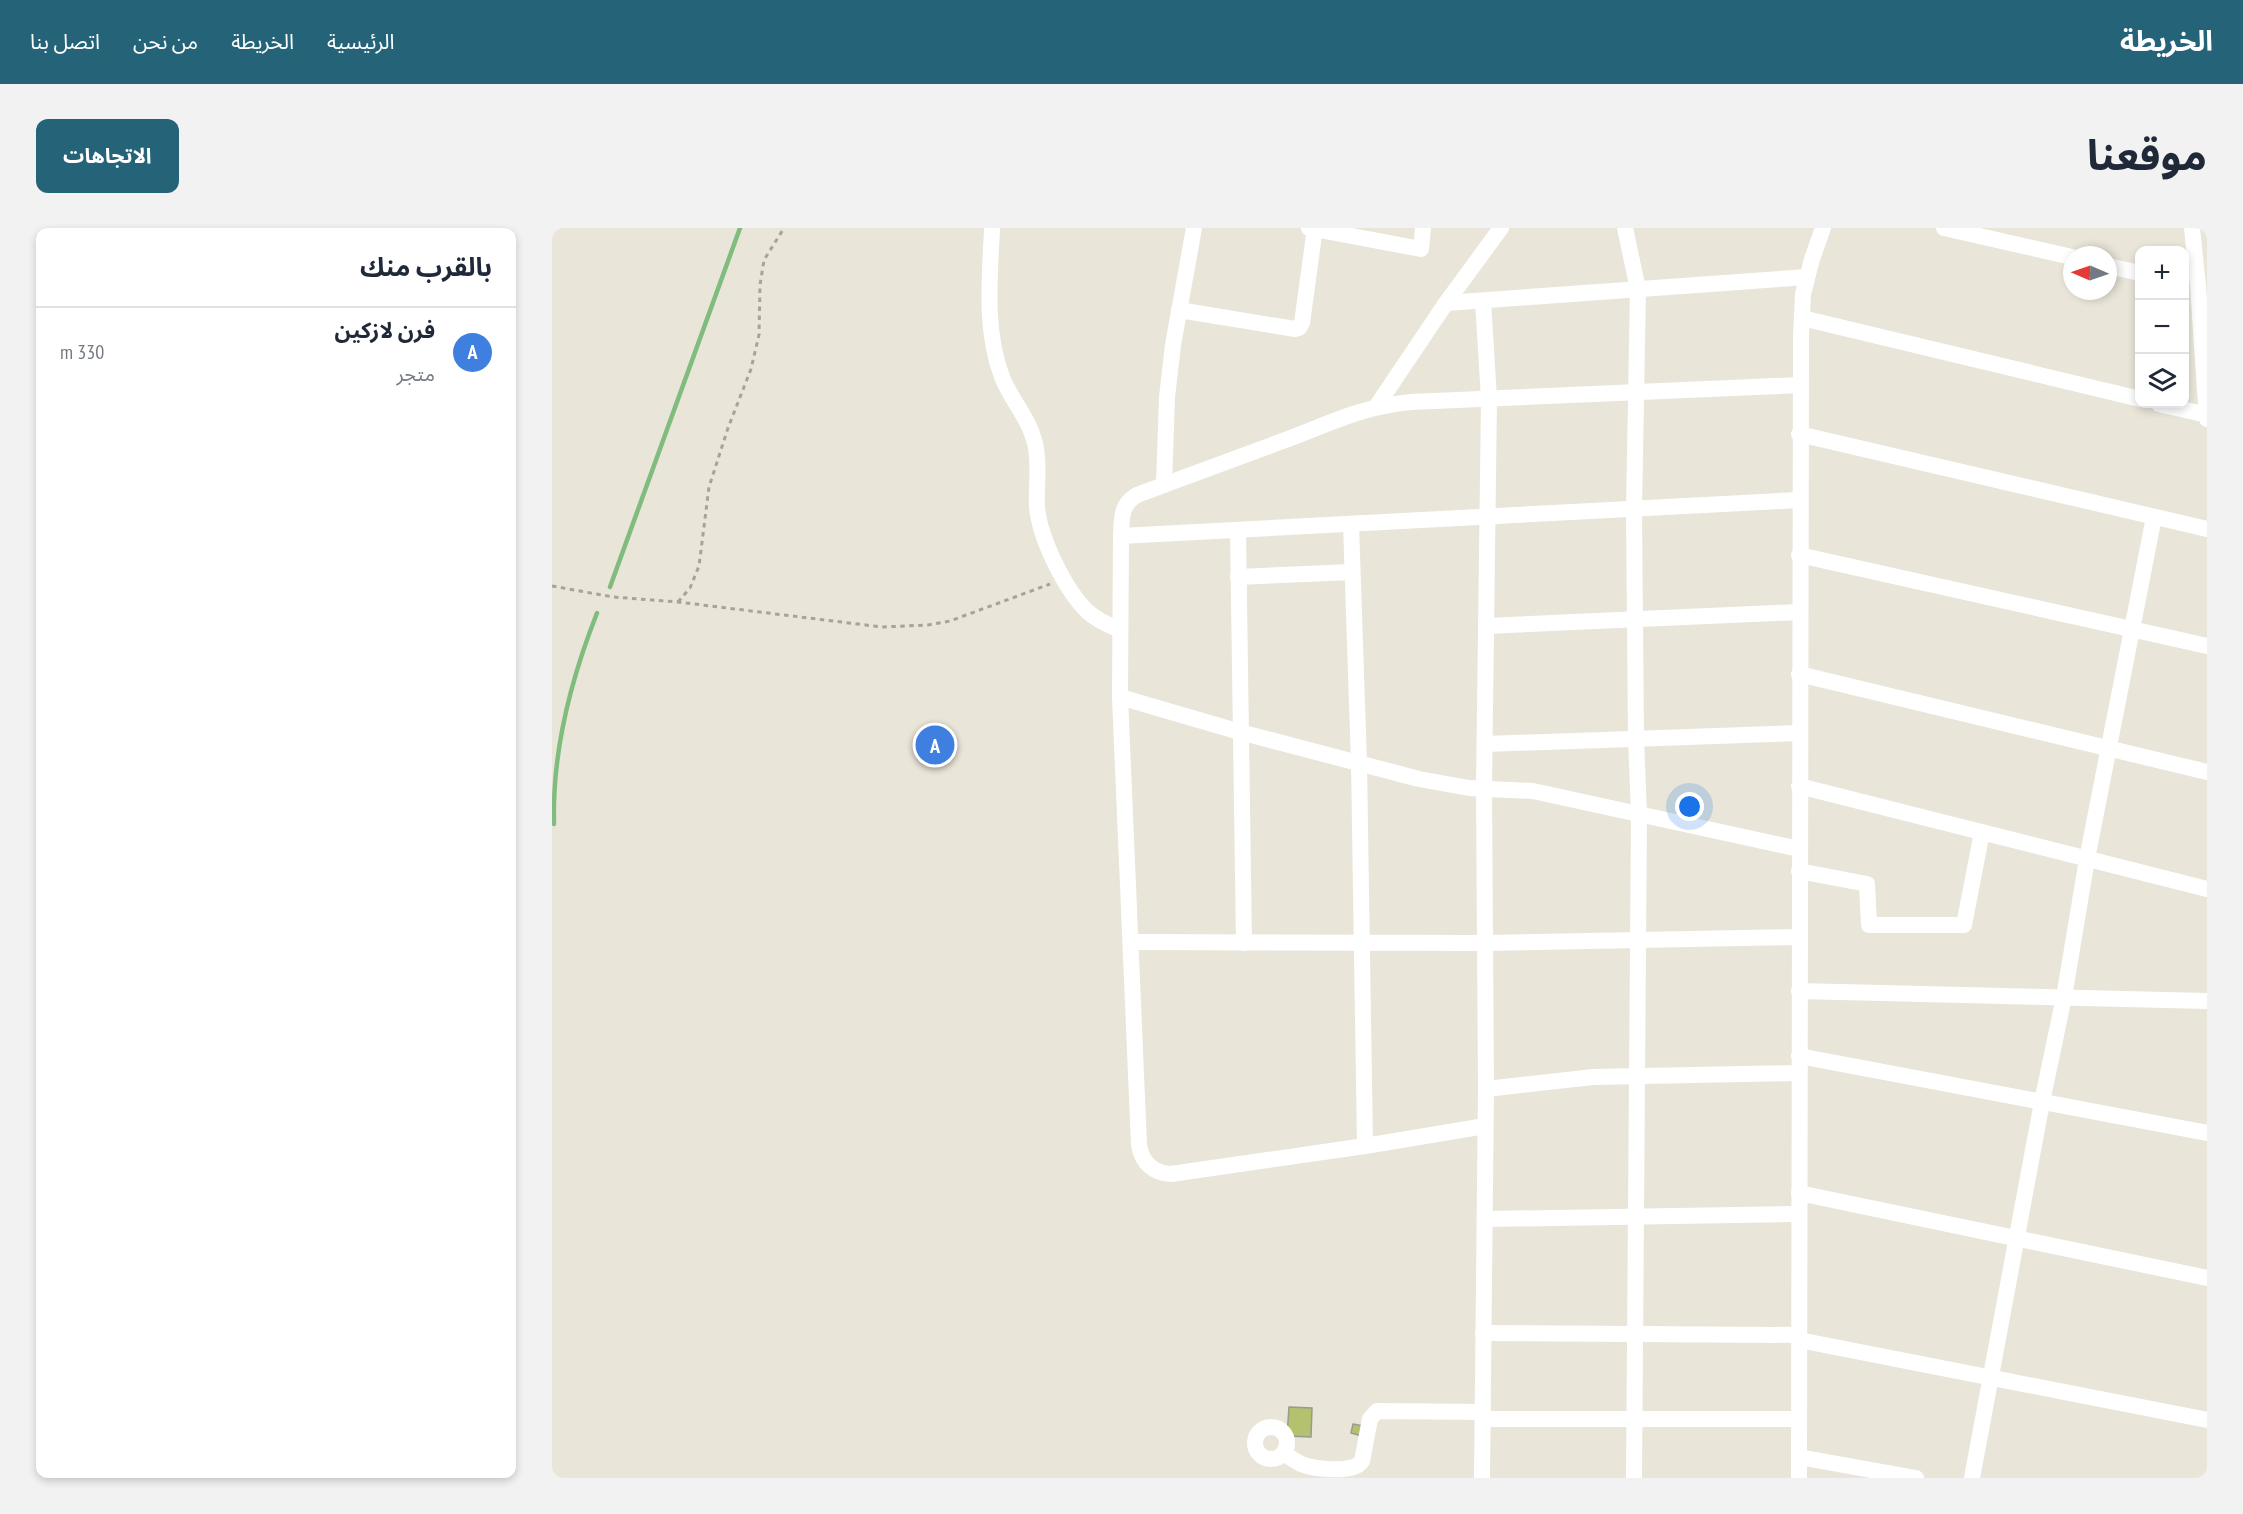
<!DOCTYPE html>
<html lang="ar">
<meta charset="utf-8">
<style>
body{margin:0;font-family:"PT Sans Narrow","Noto Sans Arabic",sans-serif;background:#f2f2f3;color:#1f2937;direction:rtl}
.controls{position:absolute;right:18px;top:18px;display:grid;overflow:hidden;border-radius:12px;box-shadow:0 3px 9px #0003}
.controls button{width:54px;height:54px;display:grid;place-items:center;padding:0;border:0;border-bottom:2px solid #e0e1e3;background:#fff;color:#1f2937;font:30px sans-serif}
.compass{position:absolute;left:1511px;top:18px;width:54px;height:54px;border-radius:50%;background:#fff;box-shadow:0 3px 9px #0003;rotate:272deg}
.you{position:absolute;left:1138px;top:579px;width:21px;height:21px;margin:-15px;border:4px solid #fff;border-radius:50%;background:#1a73e8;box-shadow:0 0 0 9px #1a73e833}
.badge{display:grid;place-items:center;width:39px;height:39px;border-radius:50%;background:#256379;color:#fff;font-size:20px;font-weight:700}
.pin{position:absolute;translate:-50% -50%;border:3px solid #fff;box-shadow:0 2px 6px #0006}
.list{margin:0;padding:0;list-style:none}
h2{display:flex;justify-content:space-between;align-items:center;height:78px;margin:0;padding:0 24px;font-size:26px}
h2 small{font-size:20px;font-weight:400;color:#747a83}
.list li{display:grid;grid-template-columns:39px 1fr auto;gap:18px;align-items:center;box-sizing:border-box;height:84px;padding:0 24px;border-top:2px solid #e0e1e3}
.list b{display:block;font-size:22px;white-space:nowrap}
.list p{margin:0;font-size:20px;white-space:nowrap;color:#747a83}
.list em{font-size:20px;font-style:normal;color:#747a83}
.icon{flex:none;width:33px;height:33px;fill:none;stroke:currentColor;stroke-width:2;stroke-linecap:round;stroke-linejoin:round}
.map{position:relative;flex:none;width:1655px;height:1250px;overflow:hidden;direction:ltr;border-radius:12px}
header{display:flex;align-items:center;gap:36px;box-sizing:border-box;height:84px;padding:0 30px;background:#256379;color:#fff}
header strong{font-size:28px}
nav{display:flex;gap:33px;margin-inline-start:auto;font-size:21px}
.intro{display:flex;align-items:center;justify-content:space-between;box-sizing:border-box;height:144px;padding:0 36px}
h1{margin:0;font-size:42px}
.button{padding:15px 27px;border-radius:12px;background:#256379;color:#fff;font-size:21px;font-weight:700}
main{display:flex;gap:36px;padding:0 36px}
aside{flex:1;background:#fff;border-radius:12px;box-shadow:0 3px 9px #0003}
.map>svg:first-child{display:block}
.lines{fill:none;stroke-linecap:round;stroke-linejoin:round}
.stream{stroke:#80bc7e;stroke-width:4.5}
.building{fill:#b4c270;stroke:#989a8f;stroke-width:1.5}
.path{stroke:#a7a39a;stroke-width:3;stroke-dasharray:4.5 4.5;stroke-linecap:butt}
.minor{stroke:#fff;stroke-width:16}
</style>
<header>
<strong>الخريطة</strong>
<nav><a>الرئيسية</a><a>الخريطة</a><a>من نحن</a><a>اتصل بنا</a></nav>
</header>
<div class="intro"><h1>موقعنا</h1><a class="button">الاتجاهات</a></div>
<main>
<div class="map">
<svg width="1655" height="1250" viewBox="0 0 1655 1250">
<rect width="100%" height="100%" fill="#e9e5d9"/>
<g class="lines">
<!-- stream -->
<g class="stream">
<path d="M58,359L188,0"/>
<path d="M2,596C0,524 19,451 45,385"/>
</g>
</g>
<!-- building -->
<g class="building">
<path d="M737,1179L760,1180L759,1209L735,1208Z"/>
<path d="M801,1196L812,1198L810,1208L799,1205Z"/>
</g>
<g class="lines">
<!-- path -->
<g class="path">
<path d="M0,358L61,369L126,374L330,399L376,397L398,393L498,356"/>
<path d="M126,374L138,360L147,338L157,259L176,200L199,141L207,107L208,57L212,32L232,0"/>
</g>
<!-- minor -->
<g class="minor">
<path d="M440,0C438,49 432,102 450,149C459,172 477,190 483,215C488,236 484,257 485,278C487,309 513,362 536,384C545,392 556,397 568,402"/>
<path d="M757,0L869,21L871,0"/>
<path d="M1073,0L1086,61L1082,282L1084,511L1087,586L1082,1250"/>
<path d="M1392,0L1520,29"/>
<path d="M1640,0L1646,58L1655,191"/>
<path d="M1556,38L1588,45"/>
<path d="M894,75L1255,49"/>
<path d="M627,82L743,101L747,100L750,95L763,0"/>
<path d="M1250,90L1588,171"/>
<path d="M1607,176L1655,187"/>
<path d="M824,179L894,75L949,0"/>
<path d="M1247,206L1655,301"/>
<path d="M612,257L615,169L621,117L642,0"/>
<path d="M799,296L807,535L813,918"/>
<path d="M686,302L692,715"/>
<path d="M569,308L1247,272"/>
<path d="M1247,327L1655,418"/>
<path d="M686,349L800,344"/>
<path d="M935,398L1247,384"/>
<path d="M1247,446L1655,544"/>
<path d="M568,469L688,504L867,551L917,560L981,563L1247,621"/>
<path d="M934,516L1247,505"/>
<path d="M1247,558L1655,661"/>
<path d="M1247,643L1315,656L1317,697H1412L1430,604"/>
<path d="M579,714L933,715L1247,709"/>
<path d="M1247,763L1655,773"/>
<path d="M1247,828L1655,905"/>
<path d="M934,861L1041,849L1247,845"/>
<path d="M933,898L813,918L619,946C601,945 590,935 587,917L568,469L569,308C570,291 568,277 585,267C635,248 685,230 736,211C781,194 809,179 859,174L1248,157"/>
<path d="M1247,965L1655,1050"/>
<path d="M933,991L1247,986"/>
<path d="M931,1105L1247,1107"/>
<path d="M1247,1112L1655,1192"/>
<path d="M931,1191H1247"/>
<circle cx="719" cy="1215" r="16"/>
<path d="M732,1225C737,1229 743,1233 749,1236C762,1241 802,1246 810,1233L818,1191L825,1183L931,1184"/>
<path d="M1247,1229L1364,1250"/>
<path d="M930,1250L934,861L932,559L937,171L931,73"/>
<path d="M1247,1250L1249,109L1251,66L1260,31L1271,0"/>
<path d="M1420,1250L1490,874L1512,769L1535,631L1602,289"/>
</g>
</g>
</svg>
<div class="controls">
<button>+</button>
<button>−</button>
<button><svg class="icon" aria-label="layers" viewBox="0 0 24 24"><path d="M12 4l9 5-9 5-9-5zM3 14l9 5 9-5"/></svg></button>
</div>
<svg class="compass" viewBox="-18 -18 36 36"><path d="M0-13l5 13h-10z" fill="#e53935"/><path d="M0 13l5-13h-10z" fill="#747a83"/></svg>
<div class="you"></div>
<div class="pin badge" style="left:383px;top:517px;background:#3f7fe0">A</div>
</div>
<aside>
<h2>بالقرب منك<small></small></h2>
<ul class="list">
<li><span class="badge" style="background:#3f7fe0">A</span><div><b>فرن لازكين</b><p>متجر</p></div><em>330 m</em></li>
</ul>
</aside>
</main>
